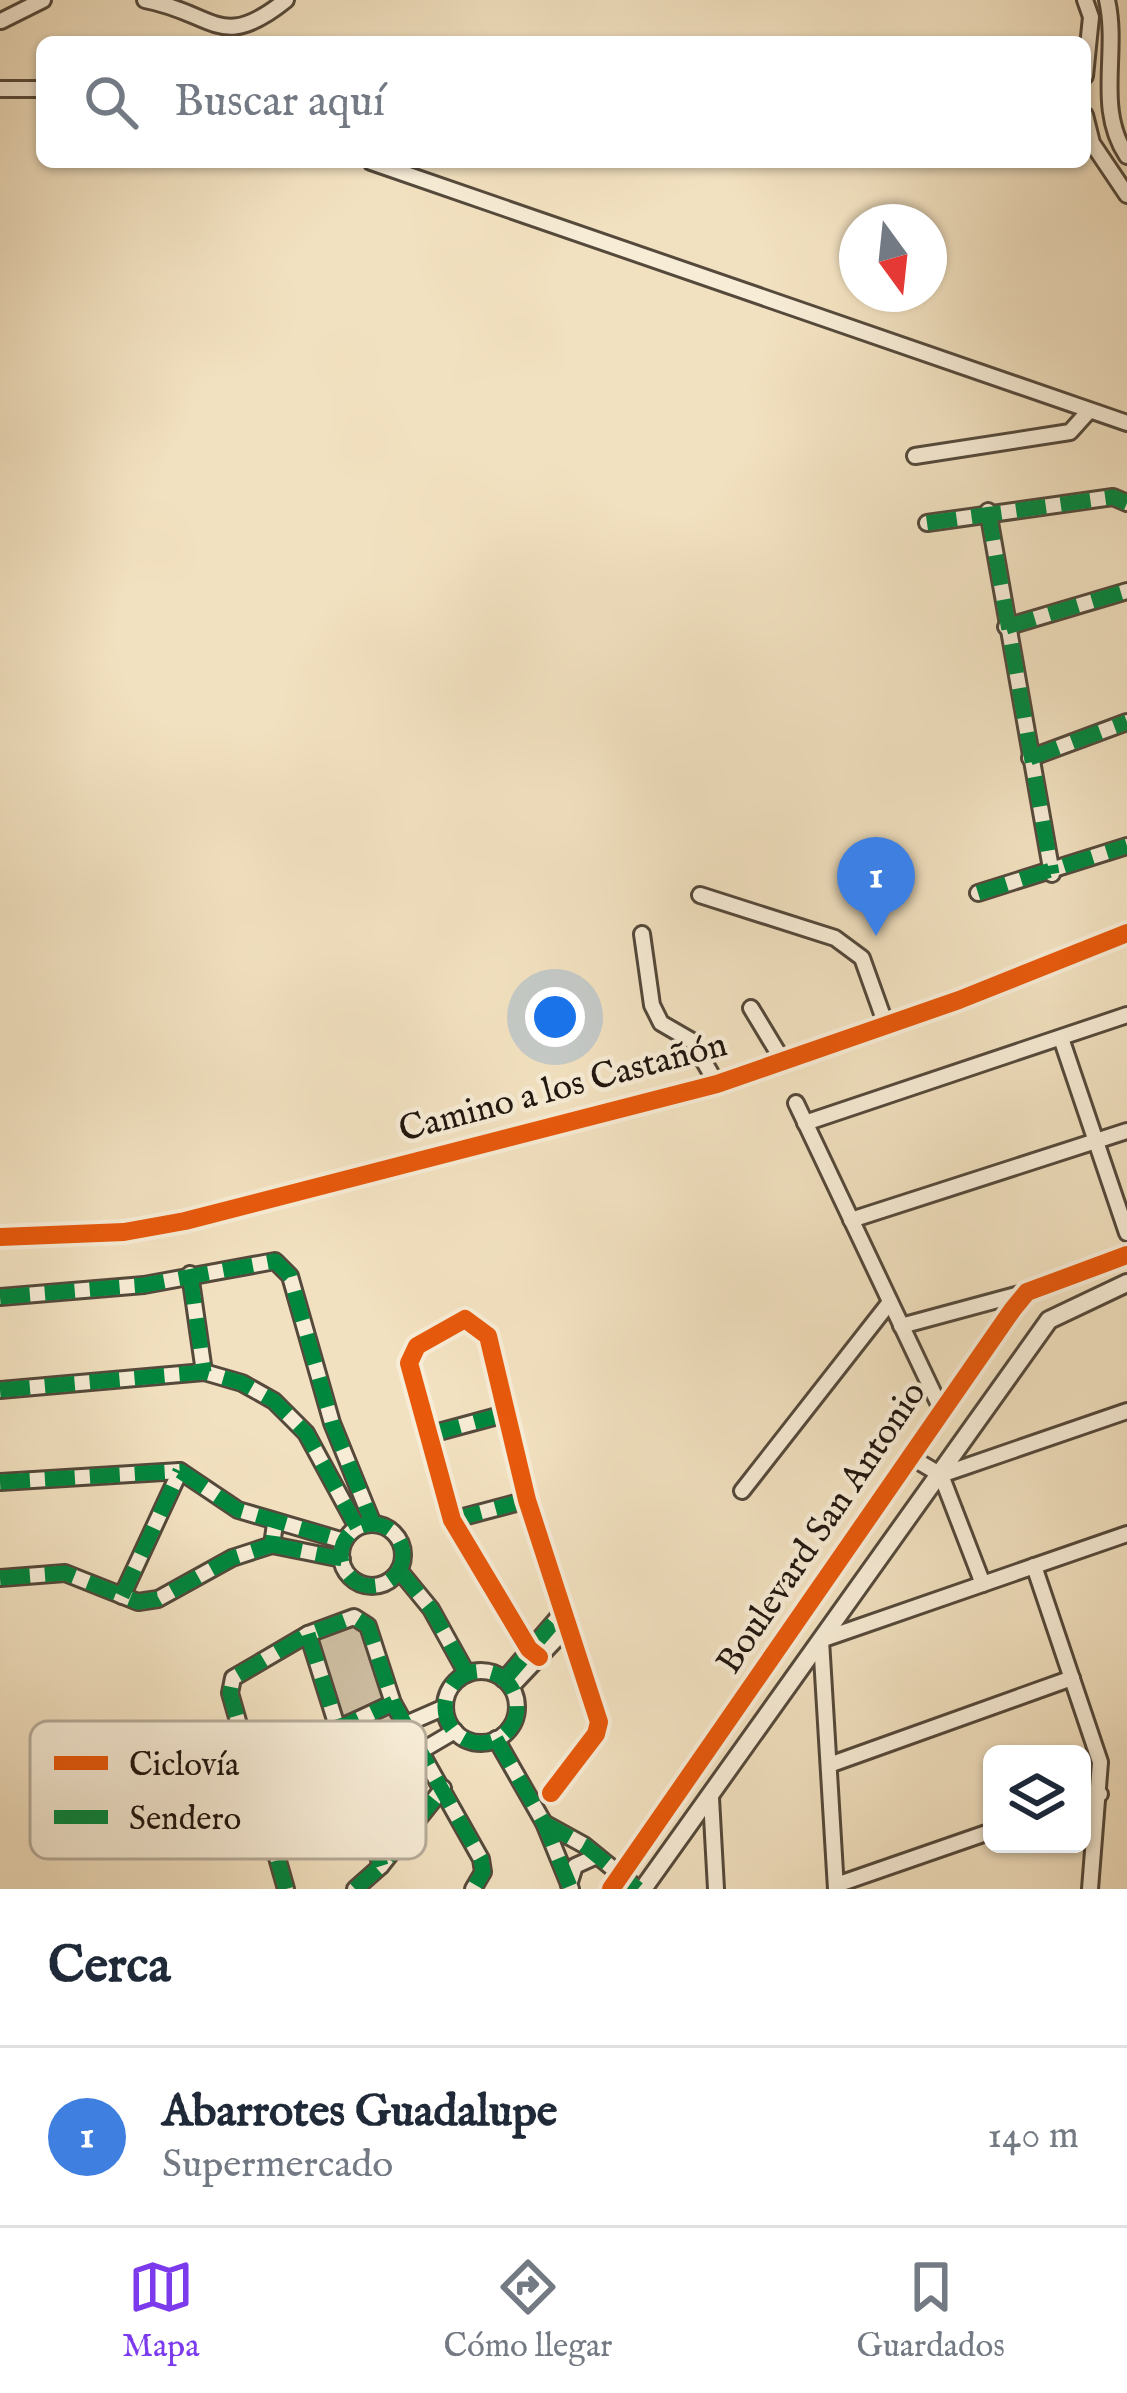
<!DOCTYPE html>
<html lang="es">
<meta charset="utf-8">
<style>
body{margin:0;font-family:"IM FELL English",serif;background:#f2f2f3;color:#1f2937}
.controls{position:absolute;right:36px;bottom:36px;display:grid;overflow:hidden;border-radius:18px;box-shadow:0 3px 9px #0004}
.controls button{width:108px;height:108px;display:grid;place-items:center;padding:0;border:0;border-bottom:3px solid #e0e1e3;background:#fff;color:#1f2937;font:60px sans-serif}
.compass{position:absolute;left:839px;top:204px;width:108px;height:108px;border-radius:50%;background:#fff;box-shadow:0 3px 9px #0004;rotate:165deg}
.you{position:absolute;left:555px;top:1017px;width:42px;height:42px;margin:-30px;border:9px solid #fff;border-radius:50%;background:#1a73e8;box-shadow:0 0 0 18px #1a73e833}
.badge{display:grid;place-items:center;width:78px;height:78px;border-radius:50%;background:#7c3aed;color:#fff;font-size:39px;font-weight:700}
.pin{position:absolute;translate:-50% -99px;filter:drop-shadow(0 3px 6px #0008)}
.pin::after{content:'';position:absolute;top:63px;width:42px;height:36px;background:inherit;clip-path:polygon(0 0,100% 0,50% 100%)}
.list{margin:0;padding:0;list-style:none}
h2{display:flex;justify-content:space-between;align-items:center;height:156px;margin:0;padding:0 48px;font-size:51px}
h2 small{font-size:39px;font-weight:400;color:#747a83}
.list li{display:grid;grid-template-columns:78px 1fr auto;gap:36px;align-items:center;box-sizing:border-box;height:180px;padding:0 48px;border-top:3px solid #e0e1e3}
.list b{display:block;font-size:45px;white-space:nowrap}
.list p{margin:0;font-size:39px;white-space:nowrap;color:#747a83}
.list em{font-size:39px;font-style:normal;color:#747a83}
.icon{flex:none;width:66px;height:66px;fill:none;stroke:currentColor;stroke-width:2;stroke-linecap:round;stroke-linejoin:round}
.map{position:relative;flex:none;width:1127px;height:1889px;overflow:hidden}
.search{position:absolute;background:#fff;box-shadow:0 3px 9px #0004;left:36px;right:36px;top:36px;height:132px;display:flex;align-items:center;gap:30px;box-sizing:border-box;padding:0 42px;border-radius:18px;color:#747a83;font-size:45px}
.sheet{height:336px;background:#fff}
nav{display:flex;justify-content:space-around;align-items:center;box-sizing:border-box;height:168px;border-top:3px solid #e0e1e3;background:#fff;font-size:33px;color:#747a83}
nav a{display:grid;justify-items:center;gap:6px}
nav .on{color:#7c3aed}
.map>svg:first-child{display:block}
.green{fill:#cebea2;stroke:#776a58;stroke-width:3}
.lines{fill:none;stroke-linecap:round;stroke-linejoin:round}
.minor-casing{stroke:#54493b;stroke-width:20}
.tertiary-casing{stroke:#54493b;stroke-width:22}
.minor{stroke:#f7ecd6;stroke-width:14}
.tertiary{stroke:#f7ecd6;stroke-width:16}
.quiet{stroke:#00873e;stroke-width:15;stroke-dasharray:30 15;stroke-linecap:butt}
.cycleway-casing{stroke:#f7ecd6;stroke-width:26}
.cycleway{stroke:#e8590c;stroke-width:18}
.labels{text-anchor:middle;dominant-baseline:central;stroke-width:9;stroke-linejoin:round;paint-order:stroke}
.street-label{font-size:36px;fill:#20160f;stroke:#f7ecd6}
.key{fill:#f7ecd6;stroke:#b6ac9a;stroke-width:3}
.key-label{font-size:33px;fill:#20160f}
</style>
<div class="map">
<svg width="1127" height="1889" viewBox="0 0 1127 1889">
<rect width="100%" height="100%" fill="#f2e1c0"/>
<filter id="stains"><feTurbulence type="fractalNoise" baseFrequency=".00167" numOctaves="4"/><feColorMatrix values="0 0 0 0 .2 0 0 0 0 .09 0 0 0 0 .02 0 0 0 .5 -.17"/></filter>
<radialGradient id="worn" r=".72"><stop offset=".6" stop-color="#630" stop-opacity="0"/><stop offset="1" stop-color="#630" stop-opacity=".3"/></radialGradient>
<!-- green -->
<g class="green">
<path d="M347,1623L361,1630L387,1697L333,1721L313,1637Z"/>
<path d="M389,1710L426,1787L380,1844L340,1733Z"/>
</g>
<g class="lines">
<defs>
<g id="minor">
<path d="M145,0C215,13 220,53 286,0"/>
<path d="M1085,0L1091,17L1085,76"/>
<path d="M1107,0C1119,53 1095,108 1127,156"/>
<path d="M1,21L43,0"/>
<path d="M0,89H42"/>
<path d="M1085,115L1092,143L1127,195"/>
<path d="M371,162L1127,423"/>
<path d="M915,456L1070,432L1088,412"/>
<path d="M988,511L1052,874"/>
<path d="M927,523L1113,497L1127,503"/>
<path d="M1006,627L1127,591"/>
<path d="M1030,758L1127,722"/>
<path d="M978,893L1127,846"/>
<path d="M700,895L835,938L862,958L886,1025"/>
<path d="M642,934L652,1005L661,1023L692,1041L717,1084"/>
<path d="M751,1008L783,1061"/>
<path d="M1062,1041L1127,1233"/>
<path d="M796,1103L942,1411"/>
<path d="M805,1123L1127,1015"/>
<path d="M851,1220L1127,1131"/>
<path d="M0,1237L124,1232L185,1221L717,1084L959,1000L1127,933"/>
<path d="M190,1274L204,1372"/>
<path d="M0,1297L144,1285L275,1261L290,1276L332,1423L373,1524"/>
<path d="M901,1326L1027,1292"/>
<path d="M0,1390L204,1372L242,1383L274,1401L306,1433L357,1527"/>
<path d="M431,1434L505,1414"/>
<path d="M909,1456L941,1475L1127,1411"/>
<path d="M941,1475L983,1584"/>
<path d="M0,1482L180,1471L238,1510L344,1541"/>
<path d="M742,1491L890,1302"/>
<path d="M452,1520L527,1500"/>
<circle cx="372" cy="1555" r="31"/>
<path d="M272,1545L342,1559"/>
<path d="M1034,1566L1100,1762L1090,1889"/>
<path d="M399,1570L431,1609L467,1674"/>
<path d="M0,1578L65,1573L138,1602L158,1599L232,1558L272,1545L275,1524"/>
<path d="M122,1596L180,1471"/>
<path d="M308,1634L381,1866"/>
<path d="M539,1657L529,1649L452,1520L409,1363L417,1346L465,1319L488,1336L527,1500L599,1722L596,1734L551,1793"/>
<circle cx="481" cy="1707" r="36"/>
<path d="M504,1680L560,1615"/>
<path d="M511,1687L565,1630"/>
<path d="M406,1724L445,1707"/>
<path d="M496,1739L544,1823L571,1889"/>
<path d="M421,1751L455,1731"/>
<path d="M829,1765L1072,1678"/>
<path d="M250,1770L393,1703"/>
<path d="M711,1798L716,1889"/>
<path d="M1082,1800L1100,1794"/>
<path d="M544,1823L584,1845L638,1889"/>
<path d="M569,1885L575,1866L597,1856"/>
<path d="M836,1885L992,1831"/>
<path d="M286,1889L230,1693L233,1678L308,1634L354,1617L368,1626L393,1703L481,1859L483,1872L473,1889"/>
<path d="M355,1889L381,1866L443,1788"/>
<path d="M836,1889L821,1640L1127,1534"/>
</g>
<g id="tertiary">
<path d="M611,1889L1013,1309L1027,1292L1127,1255"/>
<path d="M643,1889L1049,1320L1127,1283"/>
</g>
</defs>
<!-- minor casing -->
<use href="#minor" class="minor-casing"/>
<!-- tertiary casing -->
<use href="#tertiary" class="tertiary-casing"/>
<!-- minor -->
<use href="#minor" class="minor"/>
<!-- tertiary -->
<use href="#tertiary" class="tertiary"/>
<!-- quiet -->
<g class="quiet">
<path d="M988,511L1052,874"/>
<path d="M927,523L1113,497L1127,503"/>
<path d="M1006,627L1127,591"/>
<path d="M1030,758L1127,722"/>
<path d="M978,893L1127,846"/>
<path d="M190,1274L204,1372"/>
<path d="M0,1297L144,1285L275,1261L290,1276L332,1423L373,1524"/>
<path d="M0,1390L204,1372L242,1383L274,1401L306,1433L357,1527"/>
<path d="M431,1434L505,1414"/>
<path d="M0,1482L180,1471L238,1510L344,1541"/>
<path d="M452,1520L527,1500"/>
<circle cx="372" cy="1555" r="31"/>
<path d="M272,1545L342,1559"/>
<path d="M399,1570L431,1609L467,1674"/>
<path d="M0,1578L65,1573L138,1602L158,1599L232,1558L272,1545L275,1524"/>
<path d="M122,1596L180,1471"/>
<path d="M308,1634L381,1866"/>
<circle cx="481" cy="1707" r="36"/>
<path d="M504,1680L560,1615"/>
<path d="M496,1739L544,1823L571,1889"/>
<path d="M250,1770L393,1703"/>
<path d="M544,1823L584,1845L638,1889"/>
<path d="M286,1889L230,1693L233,1678L308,1634L354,1617L368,1626L393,1703L481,1859L483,1872L473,1889"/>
<path d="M355,1889L381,1866L443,1788"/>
</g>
<defs>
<g id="cycleway">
<path d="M0,1237L124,1232L185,1221L717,1084L959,1000L1127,933"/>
<path d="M539,1657L529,1649L452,1520L409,1363L417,1346L465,1319L488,1336L527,1500L599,1722L596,1734L551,1793"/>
<path d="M611,1889L1013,1309L1027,1292L1127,1255"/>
</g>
</defs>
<!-- cycleway casing -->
<use href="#cycleway" class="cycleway-casing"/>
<!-- cycleway -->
<use href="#cycleway" class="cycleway"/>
</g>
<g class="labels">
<!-- street labels -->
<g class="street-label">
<text transform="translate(563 1088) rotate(-15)">Camino a los Castañón</text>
<text transform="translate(822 1528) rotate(-56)">Boulevard San Antonio</text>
</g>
</g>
<!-- legend -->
<rect x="30" y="1721" width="396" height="138" rx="18" class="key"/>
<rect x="54" y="1756" width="54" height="14" fill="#e8590c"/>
<rect x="54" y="1810" width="54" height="14" fill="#00873e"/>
<g class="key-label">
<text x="129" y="1775">Ciclovía</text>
<text x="129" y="1829">Sendero</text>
</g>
<rect width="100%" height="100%" filter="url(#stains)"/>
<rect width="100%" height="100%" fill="url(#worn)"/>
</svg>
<div class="controls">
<button><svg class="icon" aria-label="layers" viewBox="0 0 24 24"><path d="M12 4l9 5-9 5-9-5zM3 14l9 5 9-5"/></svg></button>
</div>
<svg class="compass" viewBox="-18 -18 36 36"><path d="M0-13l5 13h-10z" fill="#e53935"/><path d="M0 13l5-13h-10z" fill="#747a83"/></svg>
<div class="you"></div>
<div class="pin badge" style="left:876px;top:936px;background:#3f7fe0">1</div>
<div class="search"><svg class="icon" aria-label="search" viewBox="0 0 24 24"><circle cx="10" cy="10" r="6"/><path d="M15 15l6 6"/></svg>Buscar aquí</div>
</div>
<section class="sheet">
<h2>Cerca<small></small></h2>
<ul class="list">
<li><span class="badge" style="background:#3f7fe0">1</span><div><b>Abarrotes Guadalupe</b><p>Supermercado</p></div><em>140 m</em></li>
</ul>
</section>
<nav>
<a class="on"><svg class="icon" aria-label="map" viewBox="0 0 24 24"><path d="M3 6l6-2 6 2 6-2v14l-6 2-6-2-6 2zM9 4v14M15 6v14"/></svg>Mapa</a>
<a><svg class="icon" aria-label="directions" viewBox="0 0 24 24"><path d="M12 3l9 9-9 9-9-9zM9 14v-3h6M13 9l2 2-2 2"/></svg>Cómo llegar</a>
<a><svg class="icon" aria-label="saved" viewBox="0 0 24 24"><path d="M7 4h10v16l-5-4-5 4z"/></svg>Guardados</a>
</nav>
